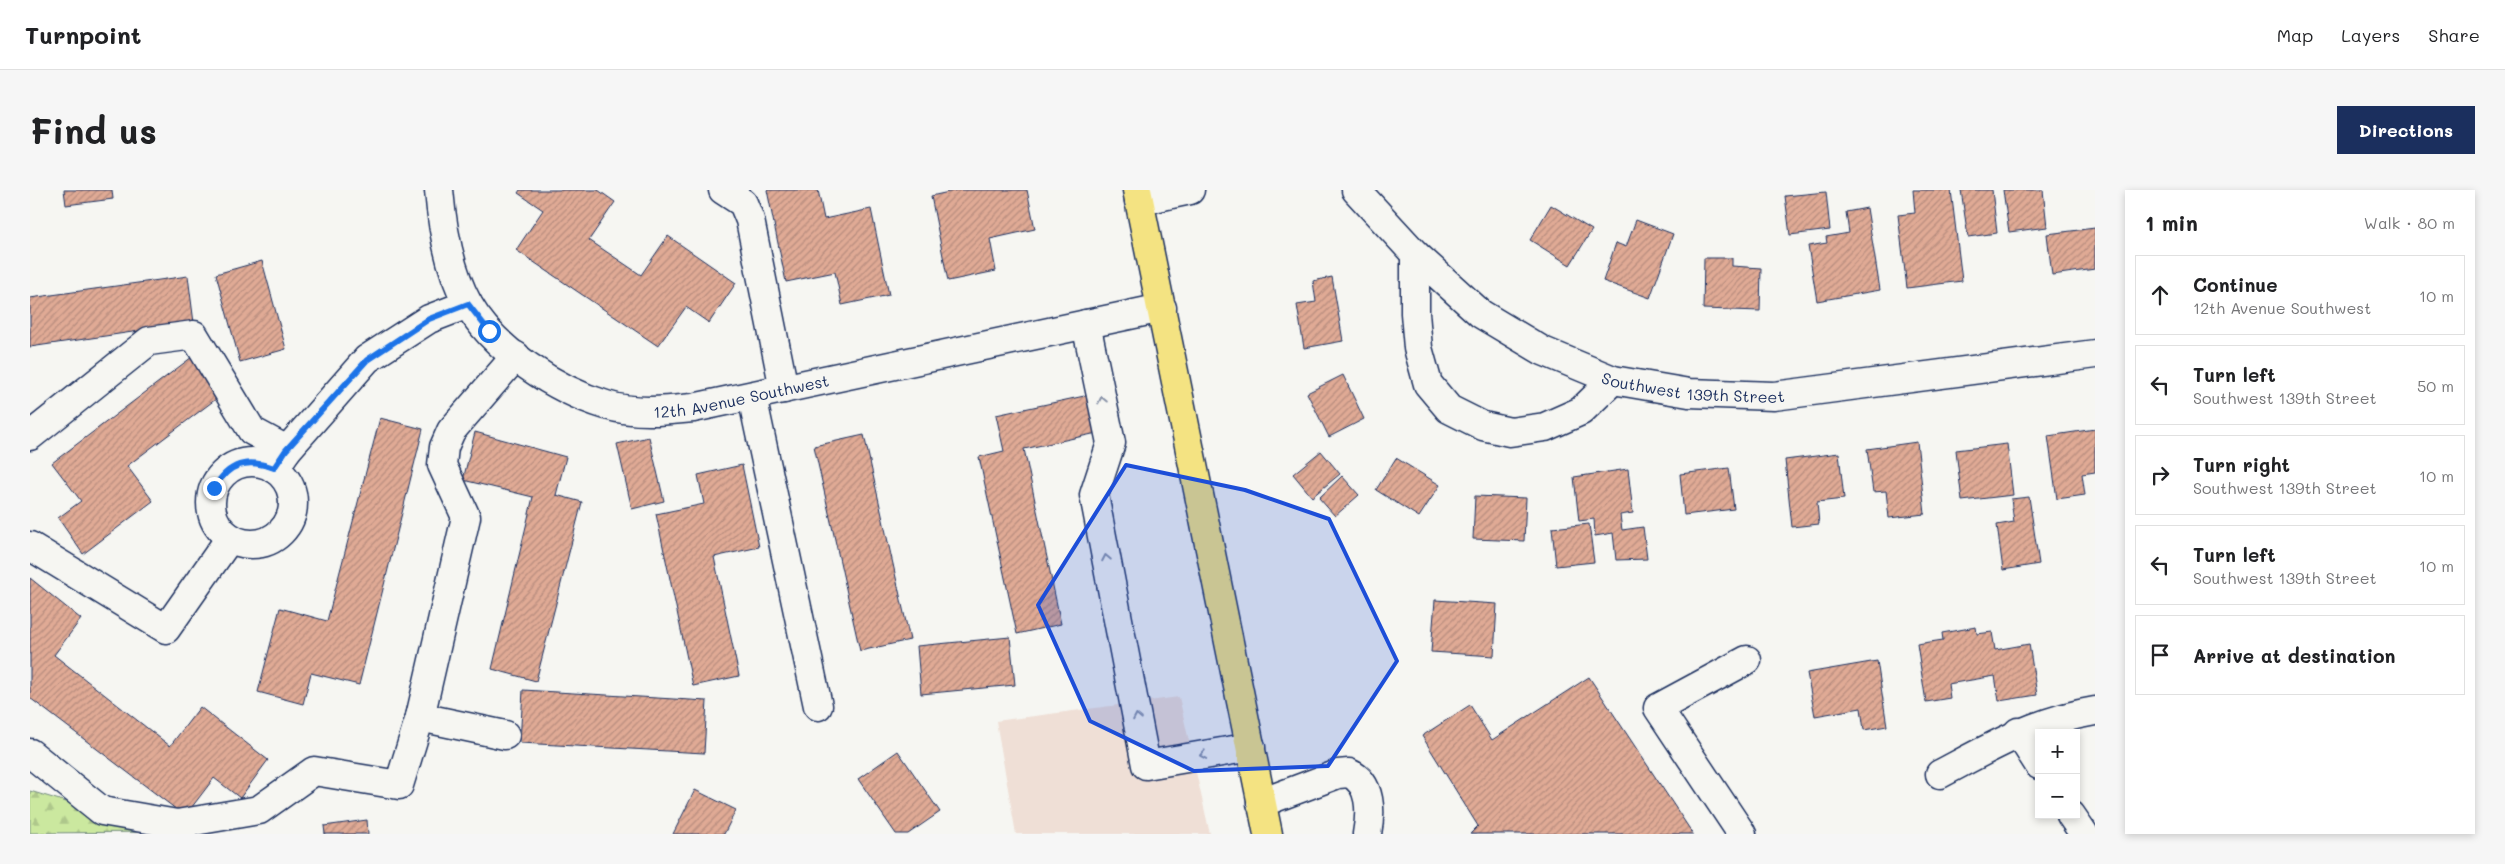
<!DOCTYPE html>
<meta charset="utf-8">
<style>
body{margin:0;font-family:Mali,sans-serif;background:#f6f6f6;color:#202124}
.controls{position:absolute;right:15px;bottom:15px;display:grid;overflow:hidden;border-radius:0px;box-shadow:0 2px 8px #0003}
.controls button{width:45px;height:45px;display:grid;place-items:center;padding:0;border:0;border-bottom:1px solid #e0e0e0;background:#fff;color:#202124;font:25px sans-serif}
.stop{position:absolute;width:15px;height:15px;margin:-11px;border:4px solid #1a73e8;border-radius:50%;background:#fff}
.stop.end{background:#1a73e8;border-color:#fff;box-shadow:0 1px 5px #0008}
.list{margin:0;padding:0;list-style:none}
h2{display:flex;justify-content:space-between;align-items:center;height:65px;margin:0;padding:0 20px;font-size:21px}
h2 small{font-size:16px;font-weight:400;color:#757577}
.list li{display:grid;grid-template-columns:32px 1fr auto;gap:15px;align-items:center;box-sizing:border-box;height:80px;margin:0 10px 10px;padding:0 10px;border:1px solid #e0e0e0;border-radius:0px}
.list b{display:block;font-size:19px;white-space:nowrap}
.list p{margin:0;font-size:16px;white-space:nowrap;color:#757577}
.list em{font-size:16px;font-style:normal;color:#757577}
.icon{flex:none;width:28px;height:28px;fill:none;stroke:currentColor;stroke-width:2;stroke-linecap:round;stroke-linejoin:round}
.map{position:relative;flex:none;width:2065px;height:644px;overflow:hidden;border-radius:0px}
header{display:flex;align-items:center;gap:30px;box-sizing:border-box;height:70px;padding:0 25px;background:#fff;border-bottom:1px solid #e0e0e0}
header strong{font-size:24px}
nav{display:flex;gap:28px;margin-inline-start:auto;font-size:18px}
.intro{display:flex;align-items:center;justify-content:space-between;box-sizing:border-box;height:120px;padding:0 30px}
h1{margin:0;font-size:35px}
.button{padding:12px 22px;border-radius:0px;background:#1b2f5e;color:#fff;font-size:18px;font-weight:700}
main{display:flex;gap:30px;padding:0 30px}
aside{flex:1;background:#fff;border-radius:0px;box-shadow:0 2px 8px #0003}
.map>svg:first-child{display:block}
.built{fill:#efdfd6}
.forest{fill:url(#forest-firs);stroke:#738c7e}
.building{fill:url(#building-hatch);stroke:#1b2f5e}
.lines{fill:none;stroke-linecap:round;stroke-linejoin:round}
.minor-casing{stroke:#1b2f5e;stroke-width:31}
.major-casing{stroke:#1b2f5e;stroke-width:31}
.minor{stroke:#f6f6f2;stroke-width:28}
.major{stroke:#f4e382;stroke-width:28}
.oneway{stroke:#8892a8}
.route{stroke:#1a73e8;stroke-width:6}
.marked{fill:#1d4ed8;fill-opacity:0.2;stroke:#1d4ed8;stroke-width:4;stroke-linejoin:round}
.labels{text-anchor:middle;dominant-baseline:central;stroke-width:4;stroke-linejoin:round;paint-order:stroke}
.street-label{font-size:16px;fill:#1b2f5e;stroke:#f6f6f2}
</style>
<header>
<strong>Turnpoint</strong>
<nav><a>Map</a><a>Layers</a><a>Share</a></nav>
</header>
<div class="intro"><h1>Find us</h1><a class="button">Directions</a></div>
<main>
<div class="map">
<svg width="2065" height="644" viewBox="0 0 2065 644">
<defs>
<pattern id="forest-firs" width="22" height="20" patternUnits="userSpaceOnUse" patternTransform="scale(1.25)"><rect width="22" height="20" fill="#cbe89f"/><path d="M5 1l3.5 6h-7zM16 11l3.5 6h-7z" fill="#aec78b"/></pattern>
<pattern id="building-hatch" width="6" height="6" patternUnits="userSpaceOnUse" patternTransform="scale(1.25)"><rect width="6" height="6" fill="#e0aa95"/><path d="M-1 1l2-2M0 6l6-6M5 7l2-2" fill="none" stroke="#b58b7d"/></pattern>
</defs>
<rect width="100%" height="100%" fill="#f6f6f2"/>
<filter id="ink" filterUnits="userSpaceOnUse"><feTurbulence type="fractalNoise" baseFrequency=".02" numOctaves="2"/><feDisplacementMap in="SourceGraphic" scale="10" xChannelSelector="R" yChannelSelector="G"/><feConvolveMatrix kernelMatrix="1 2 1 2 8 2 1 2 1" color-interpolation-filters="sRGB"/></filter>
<g filter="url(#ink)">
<!-- built -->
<path class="built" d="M1149,507L1180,644H986L966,531Z"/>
<!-- forest -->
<path class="forest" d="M0,601L135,642L0,643Z"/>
<!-- building -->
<g class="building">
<path d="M34,0H82L83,9L36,15Z"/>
<path d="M490,0H568L585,12L559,50L611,85L638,46L706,93L679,133L656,117L628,156L486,60L513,20L488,3Z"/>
<path d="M737,0H788L794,29L841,19L859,105L812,115L805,82L756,92Z"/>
<path d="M928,0H997L1005,39L960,49L966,81L918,91L901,6Z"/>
<path d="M1883,0H1921L1932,91L1877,98L1868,25L1885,23Z"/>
<path d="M1931,0H1962L1967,43L1938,47Z"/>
<path d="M1973,0H2013L2017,37L1979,42Z"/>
<path d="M1796,2L1800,40L1760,45L1755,6Z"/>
<path d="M1521,15L1562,40L1540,75L1500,50Z"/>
<path d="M1837,18L1850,100L1787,111L1778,56L1797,53L1796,47L1819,43L1816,22Z"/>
<path d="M1606,30L1643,44L1620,108L1573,91L1586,53L1596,57Z"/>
<path d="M2065,38V79L2022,85L2017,44Z"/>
<path d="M1674,68H1702V76L1731,78L1730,121L1673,119Z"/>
<path d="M232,71L256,159L210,172L186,84Z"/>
<path d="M158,86L164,133L0,157V108Z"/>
<path d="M1302,87L1313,151L1274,158L1267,115L1286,112L1283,91Z"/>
<path d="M162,167L190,206L97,276L123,311L53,364L28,328L51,311L22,273Z"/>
<path d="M1313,185L1334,229L1299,247L1277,203Z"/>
<path d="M1059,205L1067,243L994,259L1031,434L987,444L949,267L974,261L966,225Z"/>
<path d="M350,228L393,239L329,495L281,483L273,514L228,502L250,418L297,431Z"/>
<path d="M2065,239V282L2052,284L2055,305L2027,309L2018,246Z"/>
<path d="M445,242L536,267L526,305L552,312L506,491L462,479L503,307L433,290Z"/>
<path d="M834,245L880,450L830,461L784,256Z"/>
<path d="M619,247L634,311L602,319L587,254Z"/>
<path d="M1887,252L1895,324L1859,328L1856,301L1843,302L1837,259Z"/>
<path d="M1977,254L1983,305L1932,311L1926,260Z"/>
<path d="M1291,261L1310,284L1282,307L1263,284Z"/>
<path d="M1809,263L1814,309L1787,312L1789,334L1762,337L1755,270Z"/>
<path d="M1366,268L1410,295L1389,327L1346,300Z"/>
<path d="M712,275L729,357L684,367L709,486L663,496L626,324L674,314L668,285Z"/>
<path d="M1699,278L1704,319L1654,325L1650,284Z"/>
<path d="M1598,279L1603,323L1590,325L1592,340L1613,337L1617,369L1586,370L1583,343L1565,346L1564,329L1549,331L1544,287Z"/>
<path d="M1312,286L1329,305L1305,326L1289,308Z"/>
<path d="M1445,306L1496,308L1494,351L1443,349Z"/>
<path d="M1999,307L2009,374L1973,380L1967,335L1984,332L1981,309Z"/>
<path d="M1559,334L1564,372L1526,376L1522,338Z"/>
<path d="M0,388L51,429L24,465L140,556L170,517L238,570L210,608L184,588L155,626L0,508Z"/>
<path d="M1405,410L1467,414L1464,466L1401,462Z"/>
<path d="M1946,437L1947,444L1962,442L1965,460L1999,454L2007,505L1969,511L1965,486L1918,494L1920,508L1896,512L1887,454L1913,450L1912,443Z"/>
<path d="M980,447L985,495L891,504L887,456Z"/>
<path d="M1847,471L1857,536L1834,540L1831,518L1785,526L1777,483Z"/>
<path d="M1559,487L1663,644H1440L1448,636L1392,546L1440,515L1462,550Z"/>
<path d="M493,500L677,511L674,563L490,553Z"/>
<path d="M868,561L910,622L878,644H866L828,589Z"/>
<path d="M665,600L706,620L694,644H643Z"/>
<path d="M337,630L338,644H295L294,636Z"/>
</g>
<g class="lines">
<defs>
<g id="minor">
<path id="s1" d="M409,0C412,37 420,81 438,114C464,160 526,200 576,215C604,224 634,221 663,218L1132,118"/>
<path d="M693,0L713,13L720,30L754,199"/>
<path id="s2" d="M1326,0L1385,64L1451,124L1513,161L1583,190L1659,203L1744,206L2065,164"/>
<path d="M1109,11L1160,0"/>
<path d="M1385,64V123L1388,158L1398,194L1419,219L1453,236L1480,242L1515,237L1551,221L1583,190"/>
<path d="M1056,134L1081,253L1064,305L1116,575L1221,557"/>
<path d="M722,206L788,516"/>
<path d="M0,246L119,151L164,145L222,241L257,260"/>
<circle cx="222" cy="313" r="41"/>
<path d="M244,279L257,260L337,169L399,129L438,114"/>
<path d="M0,356L136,439L200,348"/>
<path d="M1988,542L2009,575"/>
<path d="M475,545L390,527L436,327L412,275L414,257L421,241L486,166"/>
<path d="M0,563L72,621L147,634L229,620L284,581L369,595L390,527"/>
<path d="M1910,584C1963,556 2005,531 2065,521"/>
<path d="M1231,613L1308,584L1319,583C1342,593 1341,623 1337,644"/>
<path d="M2041,625L2054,644"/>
<path d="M1712,644L1628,518L1717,470"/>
</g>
<path id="major" d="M1107,0L1238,644"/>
</defs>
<!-- minor casing -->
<use href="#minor" class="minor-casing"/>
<!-- major casing -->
<use href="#major" class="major-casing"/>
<!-- minor -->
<use href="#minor" class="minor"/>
<!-- major -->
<use href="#major" class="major"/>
</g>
<!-- one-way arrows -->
<defs><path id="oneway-chevron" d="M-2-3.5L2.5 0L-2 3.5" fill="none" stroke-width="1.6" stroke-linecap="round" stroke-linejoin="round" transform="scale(1.25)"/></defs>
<g class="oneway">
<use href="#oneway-chevron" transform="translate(1072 210) rotate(-102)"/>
<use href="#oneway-chevron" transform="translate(1076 368) rotate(-101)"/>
<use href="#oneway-chevron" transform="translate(1107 527) rotate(-101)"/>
<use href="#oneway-chevron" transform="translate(1173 565) rotate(170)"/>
</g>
</g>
<g class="lines" filter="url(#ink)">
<!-- route -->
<path class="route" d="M184,298C199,273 217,268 244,278L256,260L337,170L399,129L438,114L459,141"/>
</g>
<!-- marked area -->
<path class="marked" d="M1096,275L1215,300L1299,329L1367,471L1298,576L1164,581L1060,531L1008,415Z"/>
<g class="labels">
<!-- street labels -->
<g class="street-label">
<text stroke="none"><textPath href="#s2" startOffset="405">Southwest 139th Street</textPath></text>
<text stroke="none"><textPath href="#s1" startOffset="430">12th Avenue Southwest</textPath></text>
</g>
</g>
</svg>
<div class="controls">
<button>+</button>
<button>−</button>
</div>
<div class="stop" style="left:459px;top:141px"></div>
<div class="stop end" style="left:184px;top:298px"></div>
</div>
<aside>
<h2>1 min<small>Walk · 80 m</small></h2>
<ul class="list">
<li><svg class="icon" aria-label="ahead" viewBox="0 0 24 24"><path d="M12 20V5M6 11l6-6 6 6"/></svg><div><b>Continue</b><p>12th Avenue Southwest</p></div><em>10 m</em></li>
<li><svg class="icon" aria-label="left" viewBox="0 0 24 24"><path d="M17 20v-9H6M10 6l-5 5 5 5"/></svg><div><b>Turn left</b><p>Southwest 139th Street</p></div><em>50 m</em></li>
<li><svg class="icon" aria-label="right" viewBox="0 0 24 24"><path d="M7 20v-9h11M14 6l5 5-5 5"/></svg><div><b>Turn right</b><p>Southwest 139th Street</p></div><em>10 m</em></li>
<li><svg class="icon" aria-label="left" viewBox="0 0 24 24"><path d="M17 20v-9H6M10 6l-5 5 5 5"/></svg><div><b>Turn left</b><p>Southwest 139th Street</p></div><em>10 m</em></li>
<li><svg class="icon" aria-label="arrive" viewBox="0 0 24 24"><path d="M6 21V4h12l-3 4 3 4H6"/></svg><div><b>Arrive at destination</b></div></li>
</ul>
</aside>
</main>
